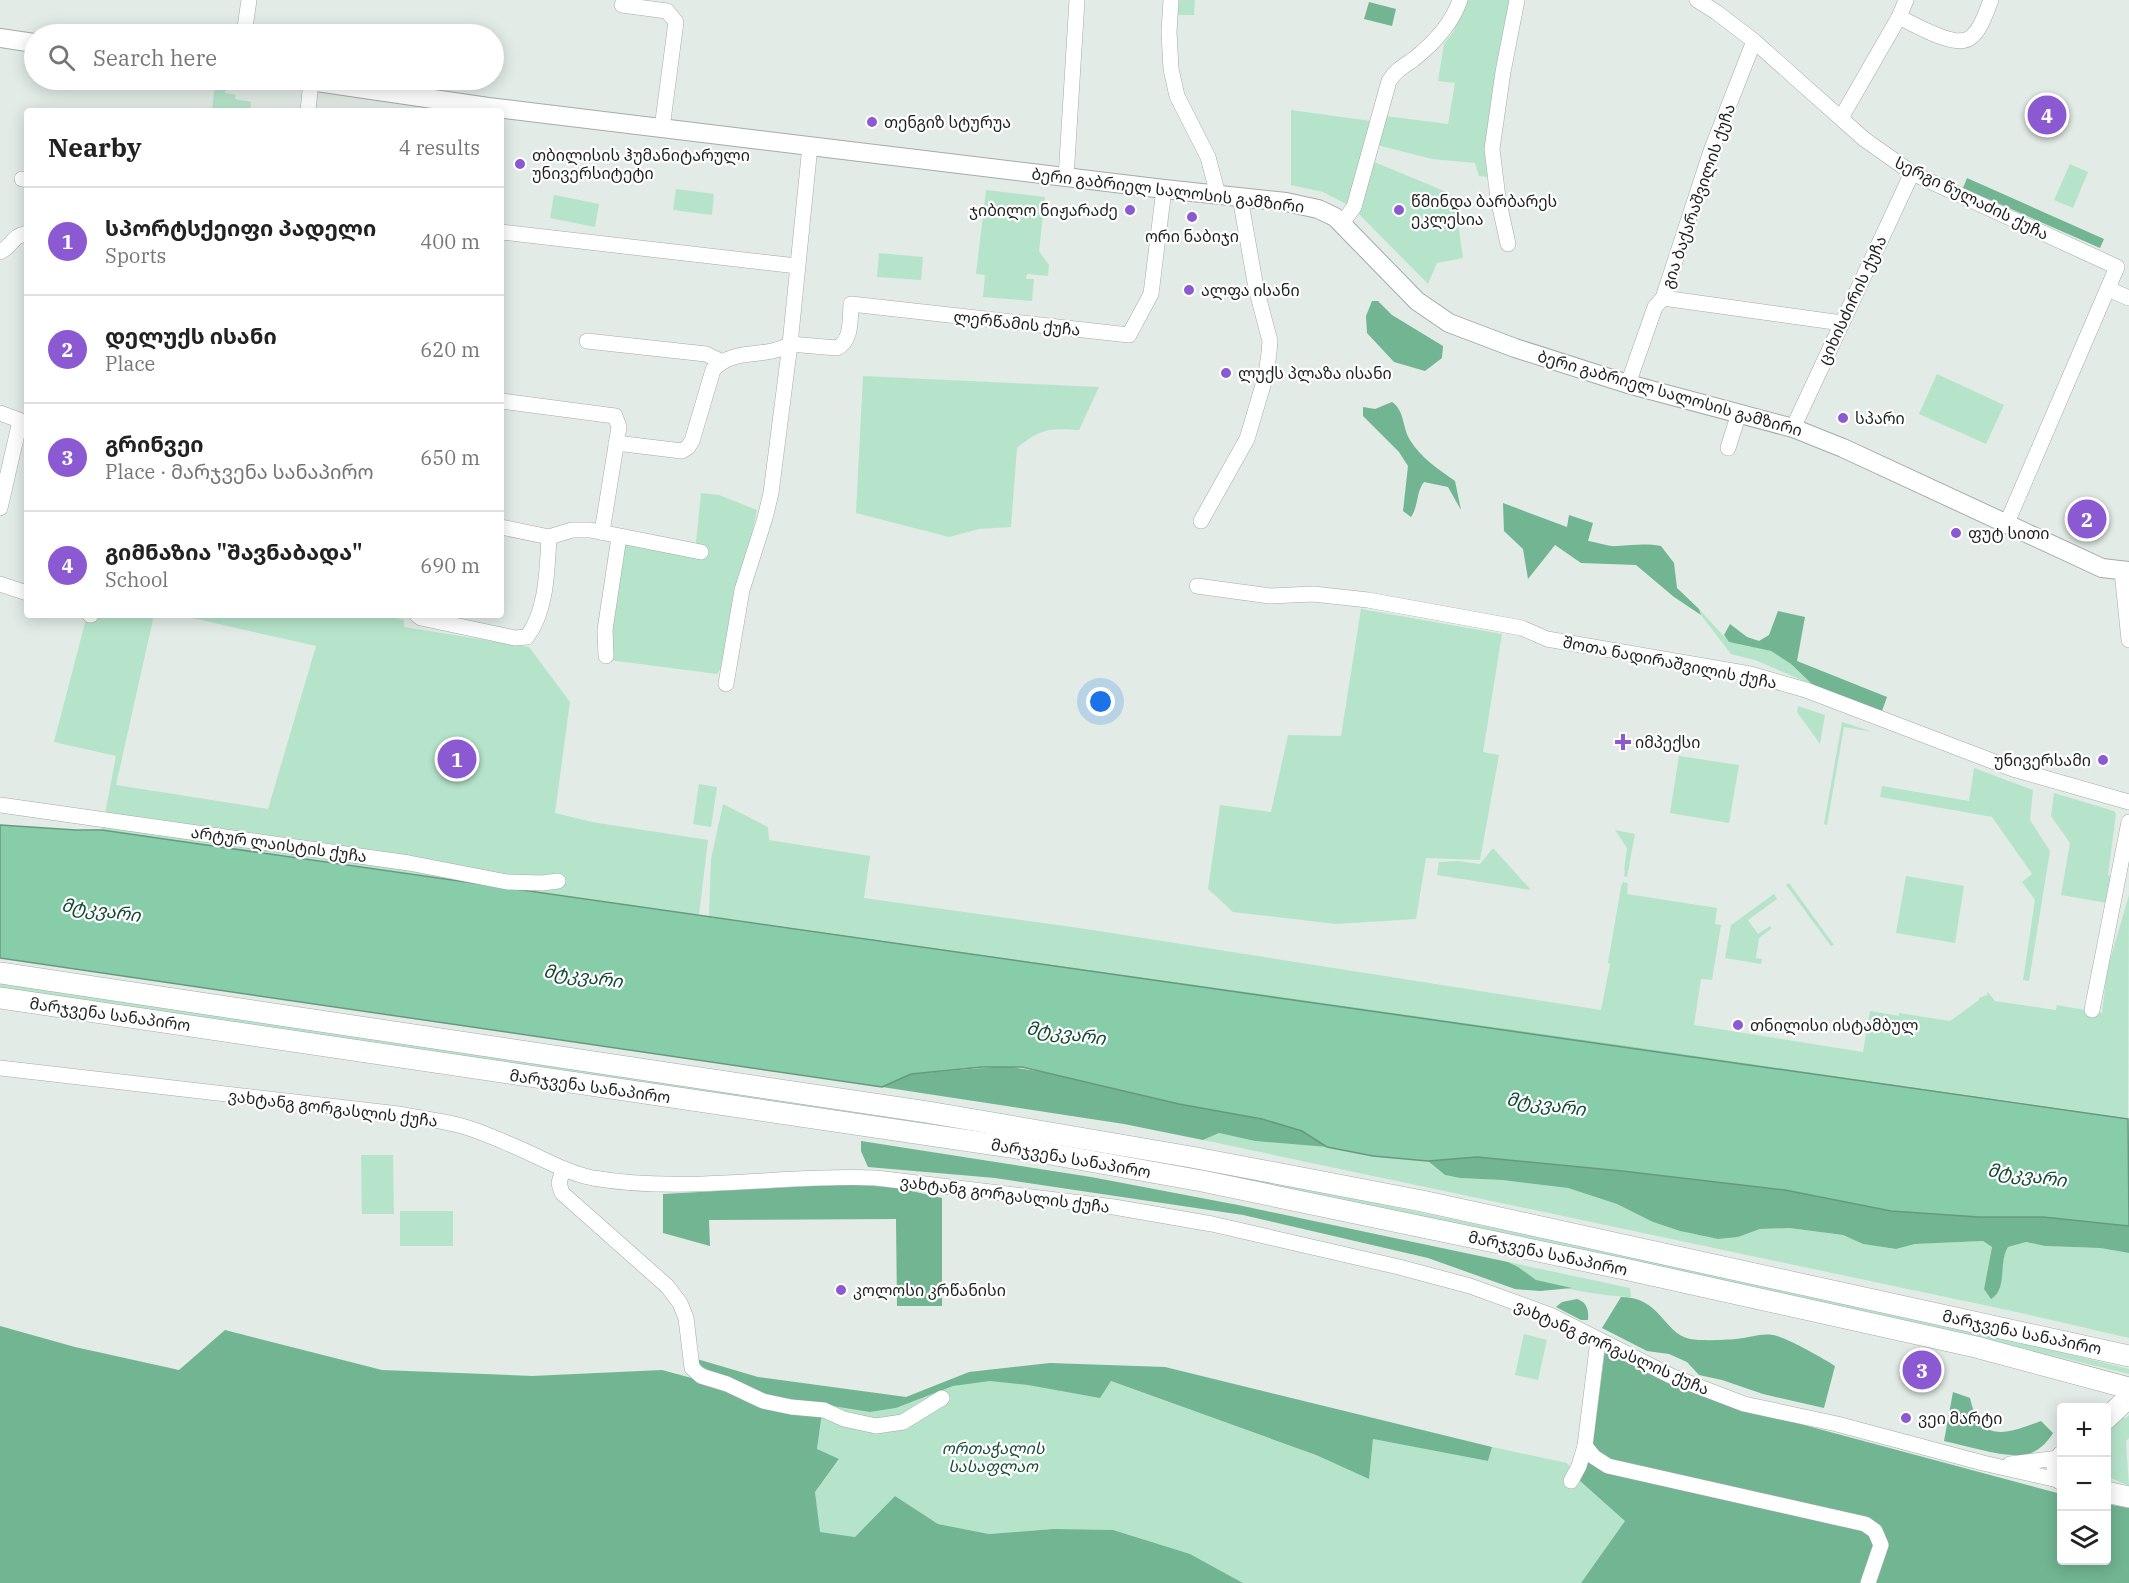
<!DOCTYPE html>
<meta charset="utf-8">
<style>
body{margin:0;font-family:"IBM Plex Serif","Noto Sans Georgian",serif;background:#f2f2f2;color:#222}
.controls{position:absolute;right:18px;bottom:18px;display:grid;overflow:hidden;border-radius:6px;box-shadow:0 3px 15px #0003}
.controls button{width:54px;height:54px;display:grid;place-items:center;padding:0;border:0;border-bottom:2px solid #e0e0e0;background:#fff;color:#222;font:30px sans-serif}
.you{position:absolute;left:1101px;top:702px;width:21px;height:21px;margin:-15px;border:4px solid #fff;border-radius:50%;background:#1a73e8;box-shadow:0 0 0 9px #1a73e833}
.badge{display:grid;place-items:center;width:39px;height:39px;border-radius:50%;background:#8b59d2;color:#fff;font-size:20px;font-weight:700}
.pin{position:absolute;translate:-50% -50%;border:3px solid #fff;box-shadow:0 2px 6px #0006}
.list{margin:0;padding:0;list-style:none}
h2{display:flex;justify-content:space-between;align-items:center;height:78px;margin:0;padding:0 24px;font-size:26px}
h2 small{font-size:20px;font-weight:400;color:#767676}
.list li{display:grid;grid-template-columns:39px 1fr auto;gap:18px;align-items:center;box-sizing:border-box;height:108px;padding:0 24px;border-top:2px solid #e0e0e0}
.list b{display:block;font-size:22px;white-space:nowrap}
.list p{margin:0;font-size:20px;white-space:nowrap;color:#767676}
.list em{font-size:20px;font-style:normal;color:#767676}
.icon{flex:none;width:33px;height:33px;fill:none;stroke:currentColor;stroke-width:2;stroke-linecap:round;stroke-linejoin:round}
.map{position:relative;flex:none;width:2129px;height:1583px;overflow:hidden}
.search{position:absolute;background:#fff;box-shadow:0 3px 15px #0003;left:24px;top:24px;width:480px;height:66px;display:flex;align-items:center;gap:15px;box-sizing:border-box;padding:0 21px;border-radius:33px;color:#767676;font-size:22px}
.panel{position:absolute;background:#fff;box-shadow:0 3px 15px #0003;left:24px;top:108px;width:480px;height:510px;border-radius:6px}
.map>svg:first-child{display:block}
.green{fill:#b6e4cb}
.forest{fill:#71b592}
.water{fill:#88cda9;stroke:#689980;stroke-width:1.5}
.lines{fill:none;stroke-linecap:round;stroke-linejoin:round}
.minor-casing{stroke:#a3aca7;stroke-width:16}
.major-casing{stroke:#a3aca7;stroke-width:20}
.highway-casing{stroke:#a3aca7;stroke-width:22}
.minor{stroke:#fff;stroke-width:15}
.major{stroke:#fff;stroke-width:18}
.highway{stroke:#fff;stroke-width:21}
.poi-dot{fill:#8b59d2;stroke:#fff;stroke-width:2}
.labels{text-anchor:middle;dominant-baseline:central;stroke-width:4.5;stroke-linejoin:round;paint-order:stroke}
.poi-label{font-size:16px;fill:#1e211f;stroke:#fff;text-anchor:start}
.street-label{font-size:16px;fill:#1e211f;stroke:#fff}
.park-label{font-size:16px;font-style:italic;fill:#174d35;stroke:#fff}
.water-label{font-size:18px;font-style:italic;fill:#134a32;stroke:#fff}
</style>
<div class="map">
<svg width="2129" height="1583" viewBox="0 0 2129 1583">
<rect width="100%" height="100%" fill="#e2ebe6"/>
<!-- green -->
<g class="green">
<path d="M1179,0H1195L1194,15H1178Z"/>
<path d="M1466,0H1510L1489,177L1479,176L1475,163L1432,159L1377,145L1386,116L1448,124L1455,83L1438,81L1444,44L1454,31Z"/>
<path d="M215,85L226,86L225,93L236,95L235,99L251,102L250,111H212Z"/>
<path d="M1291,110L1371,121L1350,206L1323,192L1291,185Z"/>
<path d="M1372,161L1449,193L1456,208L1463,258L1437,263L1428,284L1358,213Z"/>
<path d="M2070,164L2088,172L2073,208L2054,200Z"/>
<path d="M676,189L714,194L712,215L673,210Z"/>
<path d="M986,190L1045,197L1039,251L1049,265L1048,276L1027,274L1026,279H1034L1032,301L983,297L985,275L976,274Z"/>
<path d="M554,195L599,204L595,227L550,218Z"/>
<path d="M879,253L923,257L921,280L877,277Z"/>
<path d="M1937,374L2004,405L1986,444L1919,414Z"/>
<path d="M863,376L1099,387L1079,430C1049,428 1040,429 1017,448L1011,527L979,529L949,537L856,513Z"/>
<path d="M701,493L719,495L757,510L724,663L717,674L609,660L611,614L623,540L695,553Z"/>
<path d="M1361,609L1502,634L1483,752L1499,755L1480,860L1426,858L1416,919L1336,924L1233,912L1208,889L1220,805L1271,812L1288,735L1341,736Z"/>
<path d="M1699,609L1729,642L1771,651L1791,664L1813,685L1755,660L1731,654L1701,615Z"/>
<path d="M87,615H154L116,785L268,809L316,646L179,615H381L404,620V627L529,647L570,702L555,813L592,822L708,840L699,915L350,867L102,830L116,756L54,742Z"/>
<path d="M1798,706L1825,715L1820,744L1797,712Z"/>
<path d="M1842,722L1873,732L1844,727L1827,825L1824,824Z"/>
<path d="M1679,756L1739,765L1729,823L1670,813Z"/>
<path d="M1974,768L2033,790L2030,820L2050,851L2029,981L2023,980L2035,900L2022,882L2032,874L1992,817L1880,797L1882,786L1969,801Z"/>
<path d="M699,784L717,787L711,827L693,824Z"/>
<path d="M2054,793L2114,811L2116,814L2108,875L2111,877L2107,903L2061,895L2070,843L2051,816Z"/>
<path d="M723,804L768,827L769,840L870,856L864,898L1086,929L1601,1010L1610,964L1608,963L1621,887L1623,882L1628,883L1627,894L1717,908L1715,924L1721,925L1712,980L1701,979L1694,1025L1863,1052L1870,1011L1899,1016V1013L1950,1021L1979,1000V998L1987,995L1988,992L1995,1001L2056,1010L2057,1005L2102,1013L2107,970L2129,895L2128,1118L709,916L711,859Z"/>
<path d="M1615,830L1635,834L1627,877L1624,876L1625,870H1624L1627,848Z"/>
<path d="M1493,848L1531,890L1437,875L1439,862L1458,861L1480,864Z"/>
<path d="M1906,876L1964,886L1955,943L1896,933Z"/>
<path d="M1789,883L1834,945L1831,946L1786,885Z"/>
<path d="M1774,894L1777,899L1748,920L1758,934L1770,926L1772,928L1759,938L1756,958L1762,959L1761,964L1725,958L1731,925Z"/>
<path d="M0,983L629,1075L1194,1165L1926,1319L2129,1369V1374L1927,1325L1497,1233L0,989Z"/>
<path d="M1219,1133L1255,1141L1327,1147L1373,1156L1428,1161L1445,1175L1460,1178L1502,1180L1568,1188L1617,1204L1653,1222L1680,1231L1718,1239L1738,1237L1760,1229L1789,1228L1843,1235L1863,1244L1896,1249L1915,1244L1983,1241L1992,1247L1984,1289L2001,1284L2003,1254L2008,1247L2025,1242L2045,1246L2100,1248L2129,1253V1338L2012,1311L1203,1140Z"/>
<path d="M361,1155H393L394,1214H362Z"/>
<rect x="400" y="1211" width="53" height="35"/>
<path d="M1508,1262L1630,1288L1631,1297C1610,1297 1555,1288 1536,1280C1526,1275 1518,1267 1508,1262Z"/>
<path d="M1524,1334L1547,1340L1538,1380L1515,1375Z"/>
<path d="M990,1380L1028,1385L1111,1381L1316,1455L1369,1479L1373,1439L1488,1461L1492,1447L1567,1463L1579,1480L1626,1520L1581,1583H1243L1190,1554L1053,1529L989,1534L938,1524L895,1496L855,1537L819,1532L815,1492L839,1460L817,1450L822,1413L831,1404L870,1412L896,1408L953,1386Z"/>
<path d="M2129,1415V1438L2126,1441L2129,1486L2111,1478L2107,1474L2106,1430L2117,1416L2126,1418Z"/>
</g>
<!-- forest -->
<g class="forest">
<path d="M1369,2L1396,9L1392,26L1364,19Z"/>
<path d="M1967,178L2104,239L2100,248L1963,188Z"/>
<path d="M1372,301H1378L1392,315L1443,346L1442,358L1425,371L1394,362L1367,333L1366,316Z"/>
<path d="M1392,402C1405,411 1402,427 1410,440C1421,458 1438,469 1455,481L1461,510L1448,487L1424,482C1416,492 1419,505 1411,517L1403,511L1408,466L1399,452L1363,416V407L1375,409Z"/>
<path d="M1503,503L1567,527L1569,515L1593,523L1588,541C1597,542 1609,547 1617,546C1633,545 1646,543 1661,546L1674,563L1677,588L1699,609L1701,615L1674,597L1636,565L1581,563L1555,545L1528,579L1523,549L1504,531Z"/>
<path d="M1778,611L1805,617L1797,661L1887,697L1882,711L1813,685L1791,664L1771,651L1729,642L1724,635L1730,624L1747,637L1759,641L1769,635Z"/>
<path d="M1006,1066L1061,1075L1179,1104L1262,1119L1302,1131L1327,1147L1255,1141L1219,1133L1203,1140L1124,1124L882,1087L911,1074Z"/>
<path d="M861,1141L1091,1177L1238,1205L1508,1262L1518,1267L1536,1280L1572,1288L1540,1291L1515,1289L1428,1258L1243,1215L995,1178L868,1167L861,1151Z"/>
<path d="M1477,1157L1721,1181L1785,1190L1891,1211L1979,1217H2043L2129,1226V1253L2100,1248L2045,1246L2026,1242L2008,1247C1998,1263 2008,1289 1991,1299L1984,1289L1992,1247L1983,1241L1915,1244L1896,1249L1863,1244L1843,1235L1789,1228L1760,1229L1738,1237L1718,1239L1680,1231L1653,1222L1617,1204L1568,1188L1502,1180L1460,1178L1445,1175L1428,1161Z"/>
<path d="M848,1184L899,1188L942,1198V1306H897L896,1219L709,1220L710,1246L663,1233V1194Z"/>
<path d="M1621,1297C1661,1297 1663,1333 1690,1339C1702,1341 1724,1340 1736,1339C1748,1338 1761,1333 1773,1335C1786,1337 1824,1359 1835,1366L1824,1408L1763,1394L1722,1380L1699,1375L1687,1362L1669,1354L1647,1351L1602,1328Z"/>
<path d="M1577,1299C1587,1302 1589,1311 1588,1320H1581L1556,1307L1562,1302Z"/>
<path d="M0,1326L75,1347L179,1370L225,1330L382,1370L532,1376L662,1370L822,1413L817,1449L839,1459L815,1492L820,1532L855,1537L895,1496L938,1524L989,1534L1053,1529L1113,1530L1190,1554L1243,1583H0Z"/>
<path d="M1605,1350L1737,1407L2061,1494L2062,1560H2106L2107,1504L2129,1508V1583H1581L1625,1521L1579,1480L1594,1434Z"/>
<path d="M697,1359L758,1377L906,1397L969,1372L1050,1363L1165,1367L1492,1447L1488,1461L1373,1439L1369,1479L1316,1455L1111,1381L1100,1398L1028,1385L990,1381L953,1386L896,1408L870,1412L764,1395L702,1367Z"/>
<path d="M1953,1392L1970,1398C1980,1444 2006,1434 2041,1421L2053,1433C2047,1443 2037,1453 2024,1455C2000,1457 1968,1446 1944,1441Z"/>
</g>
<!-- water -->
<path class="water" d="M0,825L76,830H102C777,928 1453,1019 2128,1119L2129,1226L2043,1217H1979L1891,1211L1785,1190L1622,1171L1477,1157L1428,1161L1373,1156L1327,1147L1302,1131L1262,1119L1179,1104L1022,1067H982L911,1074L882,1087L0,958Z"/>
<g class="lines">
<defs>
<g id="minor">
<path d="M1171,0L1169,32L1171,69L1177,96L1208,157L1218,195"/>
<path d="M1697,0L1716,12L1754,41L1864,139L1912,173L2117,267L2006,525"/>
<path d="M622,5L667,11L676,22L662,128"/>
<path d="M1899,17C1914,24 1955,49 1970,38C1981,30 1986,12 1991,0"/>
<path d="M244,34L249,0"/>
<path d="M308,111L311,81"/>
<path d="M1841,118L1899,17L1906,0"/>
<path d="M1066,178L1077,0"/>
<path d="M22,179L27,180"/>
<path d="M1342,223L1354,207L1389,81C1396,70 1404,66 1414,59C1434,43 1452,24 1460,0"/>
<path d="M501,232L797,266"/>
<path d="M1508,244L1498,198L1492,149L1503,72L1517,0"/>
<path d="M0,252C13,246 10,237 27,233"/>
<path d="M2108,289L2129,298"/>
<path d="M1663,298L1842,323"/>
<path d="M587,341L706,354L720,361"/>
<path d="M1628,384L1655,307L1663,298L1711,151L1754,41"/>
<path d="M501,401L615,416L619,427L602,532"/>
<path d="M0,413L27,423"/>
<path d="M1793,428L1912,173"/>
<path d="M616,443L682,451L688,447L692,441L713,370C734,346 765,360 790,344L810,146"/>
<path d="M1728,448L1739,413"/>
<path d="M0,508L20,421"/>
<path d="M1201,521L1247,439L1266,375L1269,353L1270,341L1256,288L1240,197"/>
<path d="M501,527L549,537L572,530H590L701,552"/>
<path d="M2122,571L2129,640"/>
<path d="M0,584L27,593"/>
<path d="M1197,586L1270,596L1313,594L1368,600L1522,628L1547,639L1750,674L1806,690L2013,769L2129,802"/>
<path d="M90,615H91"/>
<path d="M417,615L421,618L515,638L527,637C547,610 547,570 549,537"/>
<path d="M606,656L605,630L619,537"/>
<path d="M726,684L742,590L765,518L771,493L790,344L837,348C852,341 850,319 851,304L1129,335L1151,294L1164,189"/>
<path d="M0,805L409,863L507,882L542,883L558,881"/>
<path d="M2092,1010L2129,822"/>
<path d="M0,1068L399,1114C419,1118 439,1120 458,1125C475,1129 493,1137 509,1144C537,1155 563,1172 593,1178C687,1194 782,1174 876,1178L1114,1207L1212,1224L1399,1267L1470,1286L1550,1315L1671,1376L1744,1404L1837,1424L1983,1463L2062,1481"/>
<path d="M563,1169L559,1183L562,1193L667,1286L680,1303L686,1318L692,1368L701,1376L727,1384L763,1401L791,1407L824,1410L844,1419L876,1426L903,1422L942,1398"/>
<path d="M1598,1340L1585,1446L1594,1457L1608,1466L1865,1524L1875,1531L1881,1545L1868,1583"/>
<path d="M2010,1464L2059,1458"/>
<path d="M1571,1481L1579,1466L1585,1446"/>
</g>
<g id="major">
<path d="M0,38L34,43"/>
<path d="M303,80L488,107L1164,189L1286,202L1318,209L1335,217L1417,301L1449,323L1515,348L1628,384L1793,428L1843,448L2102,568L2129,571"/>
</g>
<g id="highway">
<path d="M0,973L927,1112L1191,1157L1422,1201L2129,1356"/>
<path d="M0,998L1011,1147L1202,1181L1629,1270L1976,1347L2129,1388"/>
<path d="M2106,1419L2129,1397"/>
<path d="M2062,1456L2057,1468L2062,1480"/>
<path d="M2106,1492L2129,1497"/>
</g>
</defs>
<!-- minor casing -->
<use href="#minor" class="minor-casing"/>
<!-- major casing -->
<use href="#major" class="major-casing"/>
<!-- highway casing -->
<use href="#highway" class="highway-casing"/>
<!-- minor -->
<use href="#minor" class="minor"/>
<!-- major -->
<use href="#major" class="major"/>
<!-- highway -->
<use href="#highway" class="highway"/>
</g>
<!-- markers -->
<g class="poi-dot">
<circle cx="872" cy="122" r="6"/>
<circle cx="520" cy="164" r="6"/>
<circle cx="1130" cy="210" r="6"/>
<circle cx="1399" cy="210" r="6"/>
<circle cx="1192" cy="217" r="6"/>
<circle cx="1189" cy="290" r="6"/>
<circle cx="1226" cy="373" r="6"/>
<circle cx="1843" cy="418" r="6"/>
<circle cx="1956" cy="533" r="6"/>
<path d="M1620 733h6v6h6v6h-6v6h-6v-6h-6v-6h6z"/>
<circle cx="2103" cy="760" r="6"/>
<circle cx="1738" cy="1025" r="6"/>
<circle cx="841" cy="1290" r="6"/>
<circle cx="1906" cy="1418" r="6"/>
</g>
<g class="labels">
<!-- poi labels -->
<g class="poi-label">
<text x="884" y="122">თენგიზ სტურუა</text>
<text x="532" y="155">თბილისის ჰუმანიტარული<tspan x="532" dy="18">უნივერსიტეტი</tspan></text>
<text x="1411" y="201">წმინდა ბარბარეს<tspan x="1411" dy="18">ეკლესია</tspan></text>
<text x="1118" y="210" text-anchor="end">ჯიბილო ნიჟარაძე</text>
<text x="1192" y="236" text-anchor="middle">ორი ნაბიჯი</text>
<text x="1201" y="290">ალფა ისანი</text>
<text x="1238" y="373">ლუქს პლაზა ისანი</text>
<text x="1855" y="418">სპარი</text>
<text x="1968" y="533">ფუტ სითი</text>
<text x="1635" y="742">იმპექსი</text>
<text x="2091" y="760" text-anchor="end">უნივერსამი</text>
<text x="1750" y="1025">თნილისი ისტამბულ</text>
<text x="853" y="1290">კოლოსი კრწანისი</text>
<text x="1918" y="1418">ვეი მარტი</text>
</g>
<!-- street labels -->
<g class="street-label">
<text transform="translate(1168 190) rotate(7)">ბერი გაბრიელ სალოსის გამზირი</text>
<text transform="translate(1698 196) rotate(-71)">გია ბაქარაშვილის ქუჩა</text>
<text transform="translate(1972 198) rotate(26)">სერგი წულაძის ქუჩა</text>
<text transform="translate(1852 300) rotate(-65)">ციხისძირის ქუჩა</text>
<text transform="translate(1017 323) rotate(6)">ლერწამის ქუჩა</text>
<text transform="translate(1670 393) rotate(16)">ბერი გაბრიელ სალოსის გამზირი</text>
<text transform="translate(1670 662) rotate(11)">შოთა ნადირაშვილის ქუჩა</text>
<text transform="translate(279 844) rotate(8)">არტურ ლაისტის ქუჩა</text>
<text transform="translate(110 1014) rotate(8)">მარჯვენა სანაპირო</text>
<text transform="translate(590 1086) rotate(8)">მარჯვენა სანაპირო</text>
<text transform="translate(333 1108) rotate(7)">ვახტანგ გორგასლის ქუჩა</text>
<text transform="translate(1071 1158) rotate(10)">მარჯვენა სანაპირო</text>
<text transform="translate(1005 1194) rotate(7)">ვახტანგ გორგასლის ქუჩა</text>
<text transform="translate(1548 1253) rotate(12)">მარჯვენა სანაპირო</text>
<text transform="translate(2022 1332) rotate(12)">მარჯვენა სანაპირო</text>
<text transform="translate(1612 1347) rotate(24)">ვახტანგ გორგასლის ქუჩა</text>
</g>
<!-- park labels -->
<g class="park-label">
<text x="993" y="1448">ორთაჭალის<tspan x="993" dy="18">სასაფლაო</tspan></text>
</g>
<!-- water labels -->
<g class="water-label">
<text transform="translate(101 910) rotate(8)">მტკვარი</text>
<text transform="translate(583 976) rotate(8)">მტკვარი</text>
<text transform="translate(1066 1033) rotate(8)">მტკვარი</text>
<text transform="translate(1546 1104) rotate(8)">მტკვარი</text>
<text transform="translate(2027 1175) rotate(8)">მტკვარი</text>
</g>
</g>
</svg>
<div class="controls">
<button>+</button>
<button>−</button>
<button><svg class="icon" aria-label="layers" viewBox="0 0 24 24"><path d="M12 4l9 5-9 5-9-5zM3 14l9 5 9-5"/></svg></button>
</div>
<div class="you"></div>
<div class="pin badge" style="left:457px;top:759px">1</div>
<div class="pin badge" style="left:2087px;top:519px">2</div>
<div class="pin badge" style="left:1922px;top:1370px">3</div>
<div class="pin badge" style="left:2047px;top:115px">4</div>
<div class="search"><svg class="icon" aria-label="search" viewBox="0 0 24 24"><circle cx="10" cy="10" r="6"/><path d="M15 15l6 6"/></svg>Search here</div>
<section class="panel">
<h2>Nearby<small>4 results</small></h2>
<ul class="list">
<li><span class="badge">1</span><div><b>სპორტსქეიფი პადელი</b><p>Sports</p></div><em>400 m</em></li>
<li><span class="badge">2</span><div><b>დელუქს ისანი</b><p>Place</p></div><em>620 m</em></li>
<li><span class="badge">3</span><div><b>გრინვეი</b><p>Place · მარჯვენა სანაპირო</p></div><em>650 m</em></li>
<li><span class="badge">4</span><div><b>გიმნაზია &quot;შავნაბადა&quot;</b><p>School</p></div><em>690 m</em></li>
</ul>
</section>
</div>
